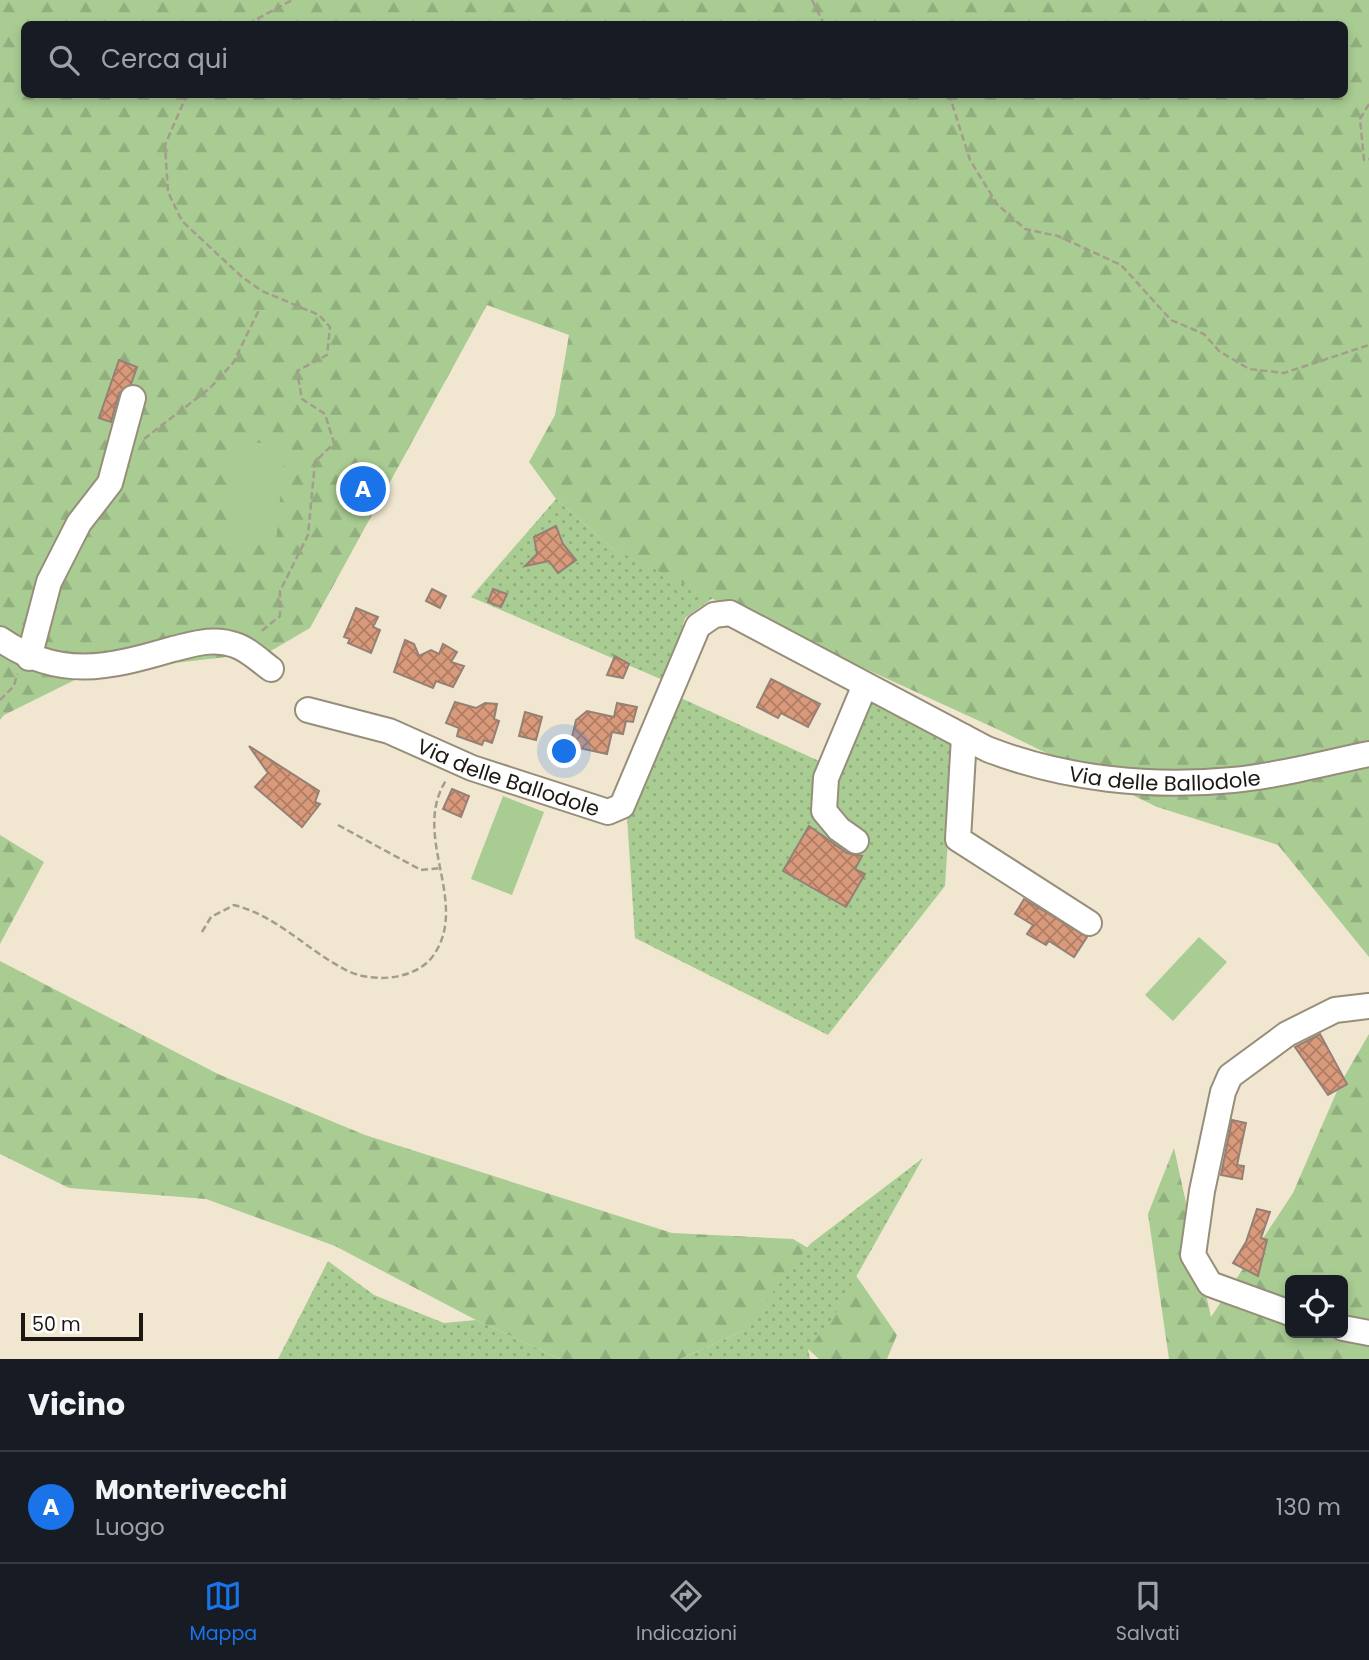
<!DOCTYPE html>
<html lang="it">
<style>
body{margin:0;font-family:Poppins,sans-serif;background:#20242c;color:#f1f3f6}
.controls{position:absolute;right:21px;bottom:21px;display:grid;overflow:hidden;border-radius:10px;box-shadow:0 4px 10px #0003}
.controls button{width:63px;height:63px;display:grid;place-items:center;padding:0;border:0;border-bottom:2px solid #363941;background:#171b24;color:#f1f3f6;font:35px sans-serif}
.scale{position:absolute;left:21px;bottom:18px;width:122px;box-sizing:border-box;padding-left:7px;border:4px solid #1c1811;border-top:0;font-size:19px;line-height:24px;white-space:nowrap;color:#1c1811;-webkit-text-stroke:5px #fff;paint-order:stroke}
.you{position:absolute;left:565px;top:752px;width:24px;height:24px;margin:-18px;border:5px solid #fff;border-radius:50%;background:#1a73e8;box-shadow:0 0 0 10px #1a73e833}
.badge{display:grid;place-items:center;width:46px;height:46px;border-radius:50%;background:#1a73e8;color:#fff;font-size:23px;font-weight:700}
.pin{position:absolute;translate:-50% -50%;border:4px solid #fff;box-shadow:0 2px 7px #0006}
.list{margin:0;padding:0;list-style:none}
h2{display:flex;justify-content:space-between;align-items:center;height:91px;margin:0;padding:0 28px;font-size:30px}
h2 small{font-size:23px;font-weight:400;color:#9ea1a6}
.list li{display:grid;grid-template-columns:46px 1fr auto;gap:21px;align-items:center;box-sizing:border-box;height:112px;padding:0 28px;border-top:2px solid #363941}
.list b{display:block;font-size:26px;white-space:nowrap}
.list p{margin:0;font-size:23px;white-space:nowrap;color:#9ea1a6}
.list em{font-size:23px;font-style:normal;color:#9ea1a6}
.icon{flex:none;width:38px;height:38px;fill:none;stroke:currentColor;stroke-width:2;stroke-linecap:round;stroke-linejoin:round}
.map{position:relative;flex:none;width:1369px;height:1359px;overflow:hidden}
.search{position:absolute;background:#171b24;box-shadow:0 4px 10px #0003;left:21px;right:21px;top:21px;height:77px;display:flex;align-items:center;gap:18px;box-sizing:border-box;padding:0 24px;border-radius:10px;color:#9ea1a6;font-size:26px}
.sheet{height:203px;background:#171b24}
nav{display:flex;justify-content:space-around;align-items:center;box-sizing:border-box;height:98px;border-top:2px solid #363941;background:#171b24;font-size:19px;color:#9ea1a6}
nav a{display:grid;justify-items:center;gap:4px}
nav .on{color:#1a73e8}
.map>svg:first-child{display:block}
.forest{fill:url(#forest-firs);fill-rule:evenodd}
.park{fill:url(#park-dots)}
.pitch{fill:#a9cc93}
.building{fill:url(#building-cross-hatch);stroke:#968076;stroke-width:2}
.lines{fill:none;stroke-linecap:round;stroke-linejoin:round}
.minor-casing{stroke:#978e7a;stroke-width:28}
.path{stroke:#a59d8c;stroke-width:2.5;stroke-dasharray:7 3.5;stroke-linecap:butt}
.minor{stroke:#fff;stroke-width:24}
.labels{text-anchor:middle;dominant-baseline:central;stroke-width:5;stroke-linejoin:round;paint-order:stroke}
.street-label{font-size:21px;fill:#1c1811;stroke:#fff}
</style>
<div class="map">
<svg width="1369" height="1359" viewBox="0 0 1369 1359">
<defs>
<pattern id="forest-firs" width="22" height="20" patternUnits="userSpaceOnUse" patternTransform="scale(1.75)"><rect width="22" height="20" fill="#a9cc93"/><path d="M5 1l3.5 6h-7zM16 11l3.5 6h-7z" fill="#91ae7e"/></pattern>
<pattern id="park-dots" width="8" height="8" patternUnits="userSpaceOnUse" patternTransform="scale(1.75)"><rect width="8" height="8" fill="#a9cc93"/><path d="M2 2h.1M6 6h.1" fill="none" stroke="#91ae7e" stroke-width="1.8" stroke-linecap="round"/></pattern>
<pattern id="building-cross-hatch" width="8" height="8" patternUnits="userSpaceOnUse" patternTransform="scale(1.75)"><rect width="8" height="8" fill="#d99a7b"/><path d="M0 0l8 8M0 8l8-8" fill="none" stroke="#af7d63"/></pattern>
</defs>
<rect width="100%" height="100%" fill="#f1e7d1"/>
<!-- forest -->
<g class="forest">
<path d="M0,0H1369V957L1278,845L1157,807L999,730L680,584L612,548L556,499L529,462L555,415L569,335L487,305L310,628L269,652L89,673L4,715L0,720ZM24,24H1344V94H24Z"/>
<path d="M0,835L44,862L0,944Z"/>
<path d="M0,961L218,1074L365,1135L672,1233L793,1239L857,1277L897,1335L887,1359H819L808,1349L743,1331L680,1359H560L476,1320L335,1246L206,1199L69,1188L0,1154Z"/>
<path d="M1369,1034V1359H1169L1148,1214L1174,1148L1211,1317L1293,1193L1340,1084ZM1290,1280H1343V1333H1290Z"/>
</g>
<!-- park -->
<g class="park">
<path d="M556,499L612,548L713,598L685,618L665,681L471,597Z"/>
<path d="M854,690L954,745L945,886L828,1035L635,938L627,817L681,698L819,761Z"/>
<path d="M923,1158L834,1316L808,1349L810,1359H680L743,1331L810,1244Z"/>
<path d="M328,1261L374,1295L444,1323L476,1320L560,1359H278Z"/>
</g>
<!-- pitch -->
<g class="pitch">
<path d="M235,441L285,445L276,542L226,537Z"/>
<path d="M503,796L544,812L512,895L471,879Z"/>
<path d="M1199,937L1227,962L1173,1021L1145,995Z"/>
</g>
<!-- building -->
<g class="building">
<path d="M119,360L137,367L131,384L119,393L111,422L99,418Z"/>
<path d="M556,526L563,544L576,560L558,573L549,561L525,566L537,554L534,537Z"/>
<path d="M432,589L446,596L440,608L426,601Z"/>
<path d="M493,589L507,594L501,607L488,602Z"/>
<path d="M356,608L378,617L373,627L380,630L371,653L348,643L350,639L344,637Z"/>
<path d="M405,640L414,644L419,656L431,650L439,654L443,644L457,652L451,662L464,666L453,687L436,681L433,688L394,672Z"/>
<path d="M615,656L629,664L623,678L607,675Z"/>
<path d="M771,679L820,704L808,727L781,713L778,718L757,707Z"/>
<path d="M455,702L476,708L485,703L497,704L494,719L499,721L492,743L484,740L482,745L457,736L459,728L446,723Z"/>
<path d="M617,703L637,707L633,722L626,721L623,734L612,732L607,754L570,746L576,720L587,711L614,717Z"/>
<path d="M525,712L542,717L536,740L519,736Z"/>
<path d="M249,746L319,791L315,802L320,804L302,827L255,787L268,773Z"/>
<path d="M452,789L469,796L461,817L443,809Z"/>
<path d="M809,826L847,853L862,856L855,869L865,874L846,907L783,871Z"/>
<path d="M1024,899L1087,937L1074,957L1049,941L1046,945L1027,934L1033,925L1015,914Z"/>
<path d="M1320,1034L1347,1084L1328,1095L1295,1047Z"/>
<path d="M1232,1120L1246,1123L1237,1165L1244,1166L1242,1179L1221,1175Z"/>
<path d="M1257,1209L1270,1212L1261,1238L1267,1240L1258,1276L1233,1263L1246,1242Z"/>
</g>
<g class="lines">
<defs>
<g id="minor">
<path d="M0,639C59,680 108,668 173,649C194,644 214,637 235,645C248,649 260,661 271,669"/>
<path d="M29,658L49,582L79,523L110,483L133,398"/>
<path id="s1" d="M308,710L389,731L472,768L608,812L622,806L698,626L714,615L730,613L987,749C1064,779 1151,788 1233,780C1278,776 1324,763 1369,754"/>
<path d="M964,737L958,839L1089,923"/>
<path d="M856,841L839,829L824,811L826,778L865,685"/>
<path d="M1290,1313L1210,1284L1193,1255L1202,1191L1223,1092L1230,1076L1287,1034L1335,1010L1369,1006"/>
<path d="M1343,1328L1369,1333"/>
</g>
</defs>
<!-- minor casing -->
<use href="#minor" class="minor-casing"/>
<!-- path -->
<g class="path">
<path d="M812,0L824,24"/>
<path d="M248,24L292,0"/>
<path d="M187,94L165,145L168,192L182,221L242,277L262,291L319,315L330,327L327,355L297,371L302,399L325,414L334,443L315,462L308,535L280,591V616L259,633"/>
<path d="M949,94L970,160L997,204L1025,229L1058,236L1121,265L1171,320L1204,334L1219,351L1249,369L1284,373L1369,345"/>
<path d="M1369,104L1360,119L1364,160L1369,159"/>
<path d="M144,439L210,388L233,363L260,308"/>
<path d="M0,700L14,686L17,674"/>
<path d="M338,825L421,870L440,868"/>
<path d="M202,932L211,917L234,905C277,916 306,949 344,969C370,984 418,981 435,953C469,900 410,834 447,779"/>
</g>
<!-- minor -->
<use href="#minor" class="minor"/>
</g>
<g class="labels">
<!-- street labels -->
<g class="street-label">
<text stroke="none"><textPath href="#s1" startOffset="1036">Via delle Ballodole</textPath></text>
<text stroke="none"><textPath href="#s1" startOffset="212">Via delle Ballodole</textPath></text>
</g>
</g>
</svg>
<div class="controls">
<button><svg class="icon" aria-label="locate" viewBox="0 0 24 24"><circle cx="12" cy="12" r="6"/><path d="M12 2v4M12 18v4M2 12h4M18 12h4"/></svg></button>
</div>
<div class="scale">50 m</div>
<div class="you"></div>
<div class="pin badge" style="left:363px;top:489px">A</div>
<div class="search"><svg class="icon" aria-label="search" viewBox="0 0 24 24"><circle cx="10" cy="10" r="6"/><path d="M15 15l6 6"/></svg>Cerca qui</div>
</div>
<section class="sheet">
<h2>Vicino<small></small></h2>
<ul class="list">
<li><span class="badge">A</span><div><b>Monterivecchi</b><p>Luogo</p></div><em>130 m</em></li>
</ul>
</section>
<nav>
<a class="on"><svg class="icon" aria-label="map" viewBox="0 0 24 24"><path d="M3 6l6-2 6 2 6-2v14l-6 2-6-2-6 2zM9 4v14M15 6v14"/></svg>Mappa</a>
<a><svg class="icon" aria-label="directions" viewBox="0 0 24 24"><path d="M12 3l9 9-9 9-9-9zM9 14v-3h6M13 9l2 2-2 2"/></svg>Indicazioni</a>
<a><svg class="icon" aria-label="saved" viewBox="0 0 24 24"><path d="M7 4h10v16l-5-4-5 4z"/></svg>Salvati</a>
</nav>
